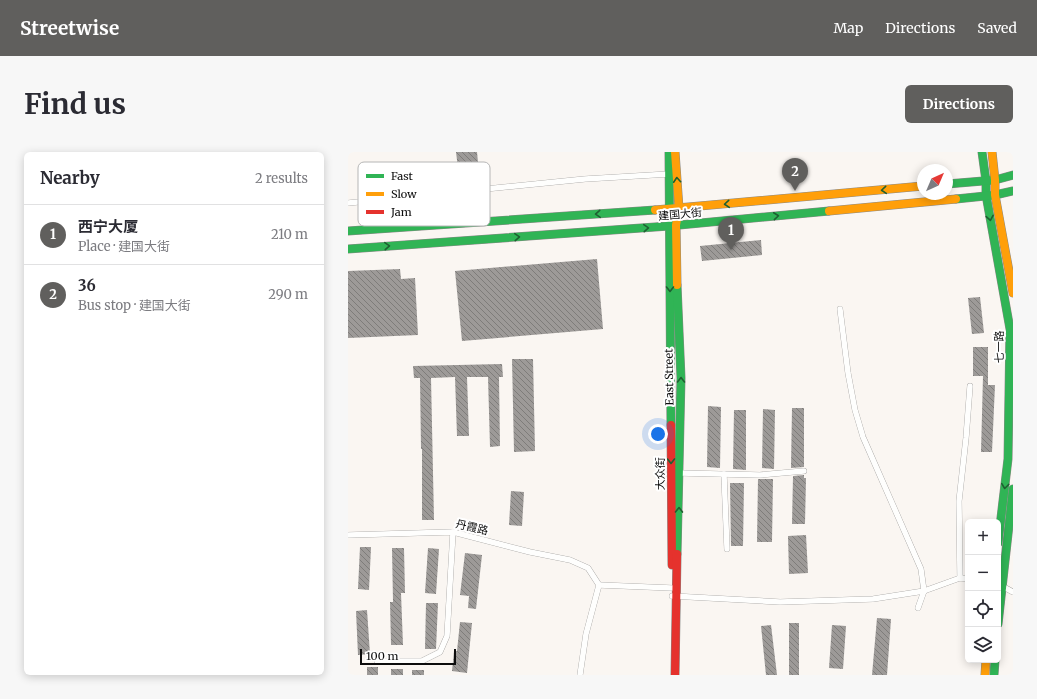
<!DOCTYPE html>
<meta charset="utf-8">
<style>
body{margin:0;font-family:Merriweather,"Noto Sans SC",serif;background:#f7f7f7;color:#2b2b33}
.controls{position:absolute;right:12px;bottom:12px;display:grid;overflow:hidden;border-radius:6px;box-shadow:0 2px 10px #0003}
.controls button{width:36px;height:36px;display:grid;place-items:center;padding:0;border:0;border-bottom:1px solid #e1e1e2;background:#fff;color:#2b2b33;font:20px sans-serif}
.compass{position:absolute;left:569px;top:12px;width:36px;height:36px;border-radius:50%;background:#fff;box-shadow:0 2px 10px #0003;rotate:44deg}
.scale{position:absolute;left:12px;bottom:10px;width:96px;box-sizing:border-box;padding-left:4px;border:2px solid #0d0d0d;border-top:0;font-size:11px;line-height:14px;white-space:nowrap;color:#0d0d0d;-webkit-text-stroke:3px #fff;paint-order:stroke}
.you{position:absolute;left:310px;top:282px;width:14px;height:14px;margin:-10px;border:3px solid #fff;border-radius:50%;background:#1a73e8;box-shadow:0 0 0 6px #1a73e833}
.badge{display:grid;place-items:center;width:26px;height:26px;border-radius:50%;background:#605f5d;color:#fff;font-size:13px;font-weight:700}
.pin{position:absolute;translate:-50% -33px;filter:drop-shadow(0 1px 2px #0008)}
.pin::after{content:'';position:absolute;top:21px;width:14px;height:12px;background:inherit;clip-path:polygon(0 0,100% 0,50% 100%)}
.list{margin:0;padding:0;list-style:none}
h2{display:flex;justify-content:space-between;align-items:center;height:52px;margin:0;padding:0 16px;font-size:17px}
h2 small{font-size:13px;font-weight:400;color:#7c7c81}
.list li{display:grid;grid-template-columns:26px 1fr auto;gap:12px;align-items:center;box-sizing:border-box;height:60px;padding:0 16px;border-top:1px solid #e1e1e2}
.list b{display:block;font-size:15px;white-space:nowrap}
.list p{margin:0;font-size:13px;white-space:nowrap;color:#7c7c81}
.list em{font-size:13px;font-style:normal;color:#7c7c81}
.icon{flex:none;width:22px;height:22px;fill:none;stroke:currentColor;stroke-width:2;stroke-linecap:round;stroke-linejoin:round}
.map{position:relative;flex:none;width:665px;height:523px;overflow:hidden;border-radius:6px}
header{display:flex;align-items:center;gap:24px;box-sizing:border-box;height:56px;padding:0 20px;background:#605f5d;color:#fff}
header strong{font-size:19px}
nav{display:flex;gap:22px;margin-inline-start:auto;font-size:14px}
.intro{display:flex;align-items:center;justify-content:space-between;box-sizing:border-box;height:96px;padding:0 24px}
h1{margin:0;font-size:28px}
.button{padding:10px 18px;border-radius:6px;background:#605f5d;color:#fff;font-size:14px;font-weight:700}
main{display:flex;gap:24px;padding:0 24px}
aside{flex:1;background:#fff;border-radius:6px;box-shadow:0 2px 10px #0003}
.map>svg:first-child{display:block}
.building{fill:url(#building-back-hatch)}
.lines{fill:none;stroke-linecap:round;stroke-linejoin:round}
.street-casing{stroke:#949290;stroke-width:6}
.fast-casing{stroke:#8a8987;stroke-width:9}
.slow-casing{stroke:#8a8987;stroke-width:9}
.jam-casing{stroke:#8a8987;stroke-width:9}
.street{stroke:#fefefd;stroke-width:5.5}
.fast{stroke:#30b455;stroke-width:8}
.slow{stroke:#ff9f0a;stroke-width:8}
.jam{stroke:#e5322d;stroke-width:8}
.oneway{stroke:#1e6031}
.labels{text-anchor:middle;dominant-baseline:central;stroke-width:4;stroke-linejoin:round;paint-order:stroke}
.street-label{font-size:11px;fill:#0d0d0d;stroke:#fff}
.key{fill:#fff;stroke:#b6b6b6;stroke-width:1}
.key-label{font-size:11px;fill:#0d0d0d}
</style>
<header>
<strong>Streetwise</strong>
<nav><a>Map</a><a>Directions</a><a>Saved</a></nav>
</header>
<div class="intro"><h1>Find us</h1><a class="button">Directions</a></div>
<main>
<aside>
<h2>Nearby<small>2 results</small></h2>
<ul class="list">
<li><span class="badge">1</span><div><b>西宁大厦</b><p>Place · 建国大街</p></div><em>210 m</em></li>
<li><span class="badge">2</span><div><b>36</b><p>Bus stop · 建国大街</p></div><em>290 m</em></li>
</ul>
</aside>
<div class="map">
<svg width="665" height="523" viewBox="0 0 665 523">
<defs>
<pattern id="building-back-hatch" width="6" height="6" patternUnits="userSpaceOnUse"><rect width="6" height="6" fill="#9d9a98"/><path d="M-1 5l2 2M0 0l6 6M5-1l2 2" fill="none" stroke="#7e7c7a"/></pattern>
</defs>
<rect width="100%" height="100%" fill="#faf6f2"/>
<!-- building -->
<g class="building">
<path d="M108,0H129L132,31L112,33Z"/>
<path d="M413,88L414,103L354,109L352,94Z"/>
<path d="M249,107L255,177L114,189L107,119Z"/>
<path d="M52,117L53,127L67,126L70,183L0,186V119Z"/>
<path d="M632,145L636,181L624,182L620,146Z"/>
<path d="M625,195H640V233H647L644,300H633L635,224H625Z"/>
<path d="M164,207H185L187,299L166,300Z"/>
<path d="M154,212L155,225H151L152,294L142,295L140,225H119L121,284H109L107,225L83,226L86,368H74V297H73L72,226H66L65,214Z"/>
<path d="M360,254L373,255L372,316L359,315Z"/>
<path d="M444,256H456V315L443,316Z"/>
<path d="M415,257L427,258L426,317L414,316Z"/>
<path d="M386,258H398V318L385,317Z"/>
<path d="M456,323V326H458L457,372H444L445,324Z"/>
<path d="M410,327H425L424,390H409Z"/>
<path d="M382,331H396L395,394H383Z"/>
<path d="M163,339L176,340L174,374L161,373Z"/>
<path d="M458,383L460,421L441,422L440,384Z"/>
<path d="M12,395H23L21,438L10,437Z"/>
<path d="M44,396H56L57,441H53L55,493H43L42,450H45Z"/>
<path d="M80,396L91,397L88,442L77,441Z"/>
<path d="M117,401L134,403L128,457L120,456L121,444L112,443Z"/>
<path d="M78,451H90L88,497H77Z"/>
<path d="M19,458L22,502L10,503L8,459Z"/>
<path d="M529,466L543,467L539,523H524Z"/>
<path d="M112,470L124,471L119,521L104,519L106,499H109Z"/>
<rect x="441" y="471" width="10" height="52"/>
<path d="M423,473L429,523H418L413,474Z"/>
<path d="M484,473L498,474L495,517L481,516Z"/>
<rect x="19" y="515" width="11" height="8"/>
<rect x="43" y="517" width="12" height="6"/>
<rect x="64" y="518" width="12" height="5"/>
</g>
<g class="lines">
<defs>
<g id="street">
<path d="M0,51L237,27L321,22"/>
<path d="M492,157L500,221L507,258L515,285L573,417L576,439L570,456"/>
<path d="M331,321L412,323L456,319"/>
<path d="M376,322L379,397"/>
<path d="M0,383L105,380L182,400L222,408L240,416L251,433L238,482L232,523"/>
<path d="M612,426L611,349L618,286L622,234"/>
<path d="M251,433L324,436"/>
<path d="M652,433L665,440"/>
<path d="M324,444L432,450L525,447L576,439L612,426L620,427"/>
<path d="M29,509H74L92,500L99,484L105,380"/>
</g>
<g id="fast">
<path d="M321,0L323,273"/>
<path d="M634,0L638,29V43L662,177L660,307L650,391"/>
<path d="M599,32L647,28L665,23"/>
<path d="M608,47L647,43L665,39"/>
<path d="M0,79L307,58"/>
<path d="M0,97L321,74L481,59"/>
<path d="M329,133L333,226L329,402"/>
<path d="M650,472L665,337"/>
<path d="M646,523L647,508"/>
</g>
<g id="slow">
<path d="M327,0L331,56L328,73L329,133"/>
<path d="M644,0L647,28V43L665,141"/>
<path d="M307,58L575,34"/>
<path d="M481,59L608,47"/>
<path d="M637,523L638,508"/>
</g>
<g id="jam">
<path d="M323,273L324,413"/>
<path d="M327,523L329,402"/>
</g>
</defs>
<!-- street casing -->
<use href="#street" class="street-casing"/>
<!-- fast casing -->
<use href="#fast" class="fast-casing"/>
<!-- slow casing -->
<use href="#slow" class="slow-casing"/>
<!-- jam casing -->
<use href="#jam" class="jam-casing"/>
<!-- street -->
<use href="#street" class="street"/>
<!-- fast -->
<use href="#fast" class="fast"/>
<!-- slow -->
<use href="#slow" class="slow"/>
<!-- jam -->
<use href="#jam" class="jam"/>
</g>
<!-- one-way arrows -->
<defs><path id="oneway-chevron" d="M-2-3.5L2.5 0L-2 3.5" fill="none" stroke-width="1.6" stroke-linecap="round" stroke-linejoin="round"/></defs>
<g class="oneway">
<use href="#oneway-chevron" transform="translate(329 28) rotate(-94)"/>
<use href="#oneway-chevron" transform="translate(536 38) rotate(175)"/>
<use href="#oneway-chevron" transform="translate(379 52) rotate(175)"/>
<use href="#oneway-chevron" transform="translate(250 62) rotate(176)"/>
<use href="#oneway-chevron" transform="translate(428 64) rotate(-6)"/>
<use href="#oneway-chevron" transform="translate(642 66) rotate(80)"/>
<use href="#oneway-chevron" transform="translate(298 76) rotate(-4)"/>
<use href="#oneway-chevron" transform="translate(169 85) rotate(-4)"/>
<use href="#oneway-chevron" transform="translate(39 94) rotate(-4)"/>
<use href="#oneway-chevron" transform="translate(322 137) rotate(90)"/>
<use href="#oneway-chevron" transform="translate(333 228) rotate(-90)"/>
<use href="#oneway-chevron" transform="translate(323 309) rotate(90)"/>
<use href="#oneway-chevron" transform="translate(657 334) rotate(97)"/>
<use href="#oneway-chevron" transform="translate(331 358) rotate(-89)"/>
</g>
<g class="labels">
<!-- street labels -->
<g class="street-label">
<text transform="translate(332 62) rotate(-5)">建国大街</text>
<text transform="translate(651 195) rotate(-90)">七一路</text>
<text transform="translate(321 225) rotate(-91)">East Street</text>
<text transform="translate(312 322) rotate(-90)">大众街</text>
<text transform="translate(124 375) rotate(13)">丹霞路</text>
</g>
</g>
<!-- legend -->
<rect x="10" y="10" width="132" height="64" rx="6" class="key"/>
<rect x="18" y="22" width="18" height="4" fill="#30b455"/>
<rect x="18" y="40" width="18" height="4" fill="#ff9f0a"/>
<rect x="18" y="58" width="18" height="4" fill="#e5322d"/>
<g class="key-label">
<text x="43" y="28">Fast</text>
<text x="43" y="46">Slow</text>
<text x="43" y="64">Jam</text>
</g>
</svg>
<div class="controls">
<button>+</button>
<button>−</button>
<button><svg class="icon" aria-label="locate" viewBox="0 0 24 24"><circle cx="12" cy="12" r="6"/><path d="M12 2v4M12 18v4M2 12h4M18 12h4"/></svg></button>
<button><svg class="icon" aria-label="layers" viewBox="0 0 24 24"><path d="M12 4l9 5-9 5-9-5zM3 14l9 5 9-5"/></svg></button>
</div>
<svg class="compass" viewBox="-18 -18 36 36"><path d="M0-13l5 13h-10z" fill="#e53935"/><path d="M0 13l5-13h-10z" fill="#7c7c81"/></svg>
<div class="scale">100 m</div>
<div class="you"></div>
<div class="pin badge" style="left:383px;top:98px">1</div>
<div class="pin badge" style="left:447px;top:39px">2</div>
</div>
</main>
